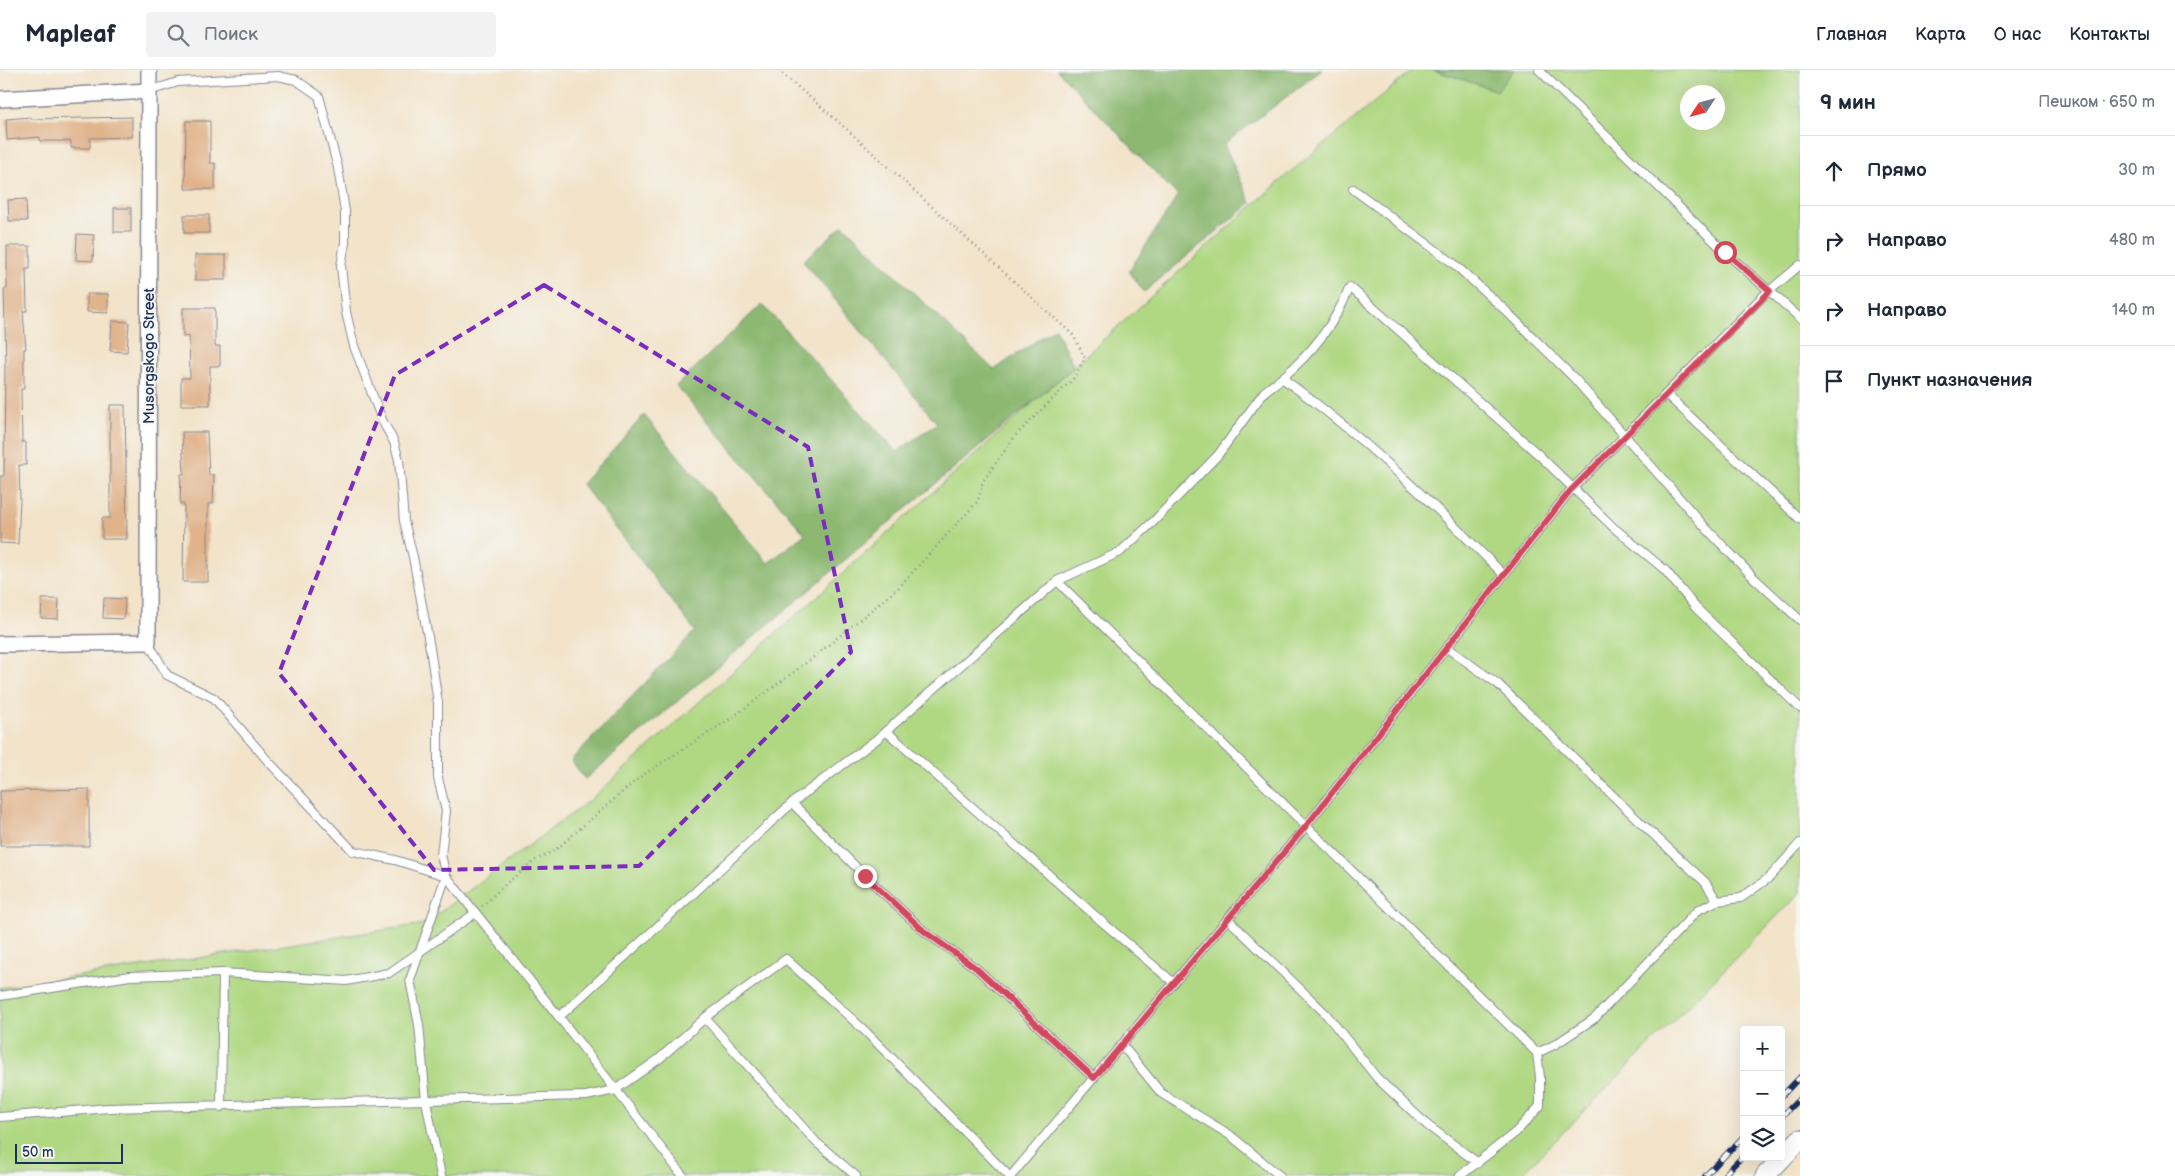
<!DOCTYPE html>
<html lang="ru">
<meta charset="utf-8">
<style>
body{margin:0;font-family:"Balsamiq Sans",sans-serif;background:#f2f2f3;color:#1f2937}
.controls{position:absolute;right:15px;bottom:15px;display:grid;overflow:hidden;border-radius:5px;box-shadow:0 5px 20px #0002}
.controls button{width:45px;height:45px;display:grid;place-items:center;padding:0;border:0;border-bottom:1px solid #e0e1e3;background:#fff;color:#1f2937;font:25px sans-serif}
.compass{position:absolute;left:1680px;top:15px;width:45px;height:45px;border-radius:50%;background:#fff;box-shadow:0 5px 20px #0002;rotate:234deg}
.scale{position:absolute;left:15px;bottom:12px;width:108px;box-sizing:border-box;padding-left:5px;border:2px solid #1b2f5e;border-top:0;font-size:14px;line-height:18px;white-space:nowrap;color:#1b2f5e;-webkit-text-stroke:4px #f6f6f2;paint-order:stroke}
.stop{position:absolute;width:15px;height:15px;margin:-11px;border:4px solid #d1495b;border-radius:50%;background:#fff}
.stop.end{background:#d1495b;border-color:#fff;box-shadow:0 1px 5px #0008}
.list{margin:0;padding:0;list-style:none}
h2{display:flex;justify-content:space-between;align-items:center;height:65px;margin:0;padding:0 20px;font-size:21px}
h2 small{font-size:16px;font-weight:400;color:#747a83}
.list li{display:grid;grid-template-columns:32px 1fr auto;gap:15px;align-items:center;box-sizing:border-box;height:70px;padding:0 20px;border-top:1px solid #e0e1e3}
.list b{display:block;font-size:19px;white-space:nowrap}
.list em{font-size:16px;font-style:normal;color:#747a83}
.icon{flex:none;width:28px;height:28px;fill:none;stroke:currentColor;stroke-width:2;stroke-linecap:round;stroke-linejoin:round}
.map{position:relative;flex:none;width:1800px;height:1106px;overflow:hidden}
header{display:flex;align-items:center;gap:30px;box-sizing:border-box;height:70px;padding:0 25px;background:#fff;border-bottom:1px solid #e0e1e3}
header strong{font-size:24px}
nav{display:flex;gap:28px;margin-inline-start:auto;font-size:18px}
.search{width:350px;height:45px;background:#f2f2f3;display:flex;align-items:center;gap:12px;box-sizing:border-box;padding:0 18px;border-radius:5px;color:#747a83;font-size:19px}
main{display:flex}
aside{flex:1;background:#fff}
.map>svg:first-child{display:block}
.green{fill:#b0d883;stroke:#668470;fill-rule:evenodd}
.forest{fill:#8cb871;stroke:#547468}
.building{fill:#e0b38b}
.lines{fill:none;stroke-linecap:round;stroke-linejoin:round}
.service-casing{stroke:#868994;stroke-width:10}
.minor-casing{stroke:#868994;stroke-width:18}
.tertiary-casing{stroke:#868994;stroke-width:21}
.path{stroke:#868994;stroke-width:2.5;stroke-dasharray:1 4;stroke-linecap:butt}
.service{stroke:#fff;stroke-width:8}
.minor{stroke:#fff;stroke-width:15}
.tertiary{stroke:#fff;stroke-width:19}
.rail-casing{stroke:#1b2f5e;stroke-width:5.5}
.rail{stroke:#f6f6f2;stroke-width:4;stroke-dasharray:11;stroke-linecap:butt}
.route{stroke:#d1495b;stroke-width:6}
.marked{fill:none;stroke:#7b2cbf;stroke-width:4;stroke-dasharray:10 6;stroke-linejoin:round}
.labels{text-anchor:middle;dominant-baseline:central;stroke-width:4;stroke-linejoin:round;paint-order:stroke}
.street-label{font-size:15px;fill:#1b2f5e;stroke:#f6f6f2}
</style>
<header>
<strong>Mapleaf</strong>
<div class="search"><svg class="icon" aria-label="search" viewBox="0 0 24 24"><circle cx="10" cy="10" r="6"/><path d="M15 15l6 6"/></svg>Поиск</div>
<nav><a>Главная</a><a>Карта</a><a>О нас</a><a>Контакты</a></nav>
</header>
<main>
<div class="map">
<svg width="1800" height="1106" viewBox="0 0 1800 1106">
<rect width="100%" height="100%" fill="#f6f6f2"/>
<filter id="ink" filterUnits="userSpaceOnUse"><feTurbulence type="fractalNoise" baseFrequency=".02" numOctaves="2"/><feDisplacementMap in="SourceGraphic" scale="10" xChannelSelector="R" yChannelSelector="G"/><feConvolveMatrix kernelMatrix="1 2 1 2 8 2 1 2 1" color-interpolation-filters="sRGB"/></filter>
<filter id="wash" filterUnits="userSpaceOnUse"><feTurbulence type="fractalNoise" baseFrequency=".0096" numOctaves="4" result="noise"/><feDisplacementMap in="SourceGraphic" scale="20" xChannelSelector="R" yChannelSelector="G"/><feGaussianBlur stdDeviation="1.12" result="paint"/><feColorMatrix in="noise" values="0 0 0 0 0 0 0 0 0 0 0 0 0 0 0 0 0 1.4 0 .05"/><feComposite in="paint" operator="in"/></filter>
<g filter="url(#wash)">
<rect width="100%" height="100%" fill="#f2e3c9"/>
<!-- green -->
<path class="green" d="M1413,0H1800V823L1520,1106H0V918L424,854L590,730L1288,104ZM1688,22H1718V52H1688Z"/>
<!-- forest -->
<g class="forest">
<path d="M1057,0H1322L1224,74L1251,133L1144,222L1129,201L1178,126Z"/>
<path d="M1433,0H1514L1497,21Z"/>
<path d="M843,155L994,300L1055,258L1074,297L585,709L571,690L695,561L582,414L644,345L768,493L805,464L676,316L762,234L897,382L937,353L803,191Z"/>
</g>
<g id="blocks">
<!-- building -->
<g class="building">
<path d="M31,47V49L132,47V67L90,68V78H71V71H40V67L7,70L6,49Z"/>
<path d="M186,51H210V93H215V119H185Z"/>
<path d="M26,129L27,151H9L8,130Z"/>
<rect x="114" y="138" width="17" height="24"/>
<rect x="184" y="145" width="25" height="18"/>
<path d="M77,164L94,165L93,191L76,190Z"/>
<path d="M7,176H30V199H26L27,241H23L26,279H24V319H21L22,372H26V395H19L20,430L18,474L0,473V406H4L5,293H6L4,219H7Z"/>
<rect x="195" y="185" width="31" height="25"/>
<path d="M87,224H108V243L87,242Z"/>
<path d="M183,238H215V276H220V296H210V335H181V308H190L189,266L183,267Z"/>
<path d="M112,251L129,252L127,282L110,281Z"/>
<path d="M110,335H125L127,469H102V448H110Z"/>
<path d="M182,362H207L209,405H214L213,434H208V512H183L184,434H180L181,404H184Z"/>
<path d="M104,528L125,529L124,549L103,548Z"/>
<path d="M42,529H59L58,549L41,548Z"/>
<path d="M89,719V776H0V721Z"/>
</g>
</g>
</g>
<g filter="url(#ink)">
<use href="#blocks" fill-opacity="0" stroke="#868994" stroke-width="1"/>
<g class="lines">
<defs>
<g id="service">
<path d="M1539,0L1725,182L1800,248"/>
<path d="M149,21L178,12L278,6L296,10L319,26L338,98L345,141V173L341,196L346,242L354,276L382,350L394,372L399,390L404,451L413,487L430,578L438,633V708L446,741L441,785L446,806L559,947"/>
<path d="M1353,119L1453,193L1505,240L1574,308L1703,455L1754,508L1800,550"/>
<path d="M1282,308C1311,284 1335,253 1350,217L1540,386L1613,457L1665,500L1696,538L1800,638"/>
<path d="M1666,324L1800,449"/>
<path d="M1057,511L1120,482L1154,451L1218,385L1264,322L1282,308C1363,366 1434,435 1504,505"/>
<path d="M148,572L167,605L214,628L268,691L353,781L395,790L446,806L410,910L419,955L426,1031L441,1106"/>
<path d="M1447,578L1498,614L1642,754L1705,812L1717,831"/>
<path d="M886,661L1100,850L1174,913"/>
<path d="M792,733L865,806L925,862L976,898L1094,1008"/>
<path d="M1228,849L1326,944L1377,1008L1427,1055L1478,1093"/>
<path d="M0,926L130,906L223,903L346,911L389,903L474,844"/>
<path d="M705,948L816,1072L856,1106"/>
<path d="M1122,975L1161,1023L1230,1065L1280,1106"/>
<path d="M221,1037L223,903"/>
<path d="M0,1047L109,1038L586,1026L615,1020L659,989L705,948L786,889L864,960L1009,1106"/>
<path d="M683,1106L559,947L792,733L877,669L1057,511L1537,983"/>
<path d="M1011,1106L1306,756L1570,421L1761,228L1800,195"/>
<path d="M1460,1106L1516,1062L1540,1036V1007L1537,983L1556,974L1595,948L1698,840L1717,831L1741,828L1770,807L1800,773"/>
</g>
<g id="minor">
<path d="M0,29L149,21"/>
<path d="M0,574L148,572L149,0"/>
</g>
<path id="tertiary" d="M1765,1106L1800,1069"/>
</defs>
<!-- service casing -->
<use href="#service" class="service-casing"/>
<!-- minor casing -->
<use href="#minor" class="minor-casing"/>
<!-- tertiary casing -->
<use href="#tertiary" class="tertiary-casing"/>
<!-- path -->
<path class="path" d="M482,836L508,812L536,790L554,781L640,707L733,647L814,587L897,519L978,431L983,411L1016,365L1073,309L1085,288L1073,265L841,54L778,0"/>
<!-- service -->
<use href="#service" class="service"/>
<!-- minor -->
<use href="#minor" class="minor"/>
<!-- tertiary -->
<use href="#tertiary" class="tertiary"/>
<defs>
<g id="rail">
<path d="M1781,1027L1800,1007"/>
<path d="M1781,1047L1800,1028"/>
<path d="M1705,1106L1744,1066"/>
<path d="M1723,1106L1744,1085"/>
</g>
</defs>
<!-- rail casing -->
<use href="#rail" class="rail-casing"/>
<!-- rail -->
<use href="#rail" class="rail"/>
</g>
</g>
<g class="lines" filter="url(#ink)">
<!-- route -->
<path class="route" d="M865,806L925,862L976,898L1094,1008L1306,756L1570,421L1770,221L1725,182"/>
</g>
<!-- marked area -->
<path class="marked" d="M544,215L808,377L851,582L639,796L434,800L279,603L395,305Z"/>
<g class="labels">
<!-- street labels -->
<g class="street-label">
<text transform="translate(149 286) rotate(-90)">Musorgskogo Street</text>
</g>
</g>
</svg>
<div class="controls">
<button>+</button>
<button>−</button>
<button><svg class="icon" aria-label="layers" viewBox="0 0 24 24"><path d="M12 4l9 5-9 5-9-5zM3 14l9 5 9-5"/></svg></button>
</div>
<svg class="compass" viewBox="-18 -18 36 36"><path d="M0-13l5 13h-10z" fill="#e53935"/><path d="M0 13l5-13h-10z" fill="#747a83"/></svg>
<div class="scale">50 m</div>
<div class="stop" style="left:1725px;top:182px"></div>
<div class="stop end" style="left:865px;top:806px"></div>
</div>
<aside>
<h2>9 мин<small>Пешком · 650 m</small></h2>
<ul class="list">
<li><svg class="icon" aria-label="ahead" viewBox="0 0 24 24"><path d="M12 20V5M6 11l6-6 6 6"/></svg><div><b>Прямо</b></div><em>30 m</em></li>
<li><svg class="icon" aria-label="right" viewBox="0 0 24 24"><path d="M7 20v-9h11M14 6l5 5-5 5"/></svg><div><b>Направо</b></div><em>480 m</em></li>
<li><svg class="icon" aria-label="right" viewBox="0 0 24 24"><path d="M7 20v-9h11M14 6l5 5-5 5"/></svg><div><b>Направо</b></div><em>140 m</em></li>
<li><svg class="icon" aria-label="arrive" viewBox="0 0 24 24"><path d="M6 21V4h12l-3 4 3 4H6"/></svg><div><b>Пункт назначения</b></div></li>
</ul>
</aside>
</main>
